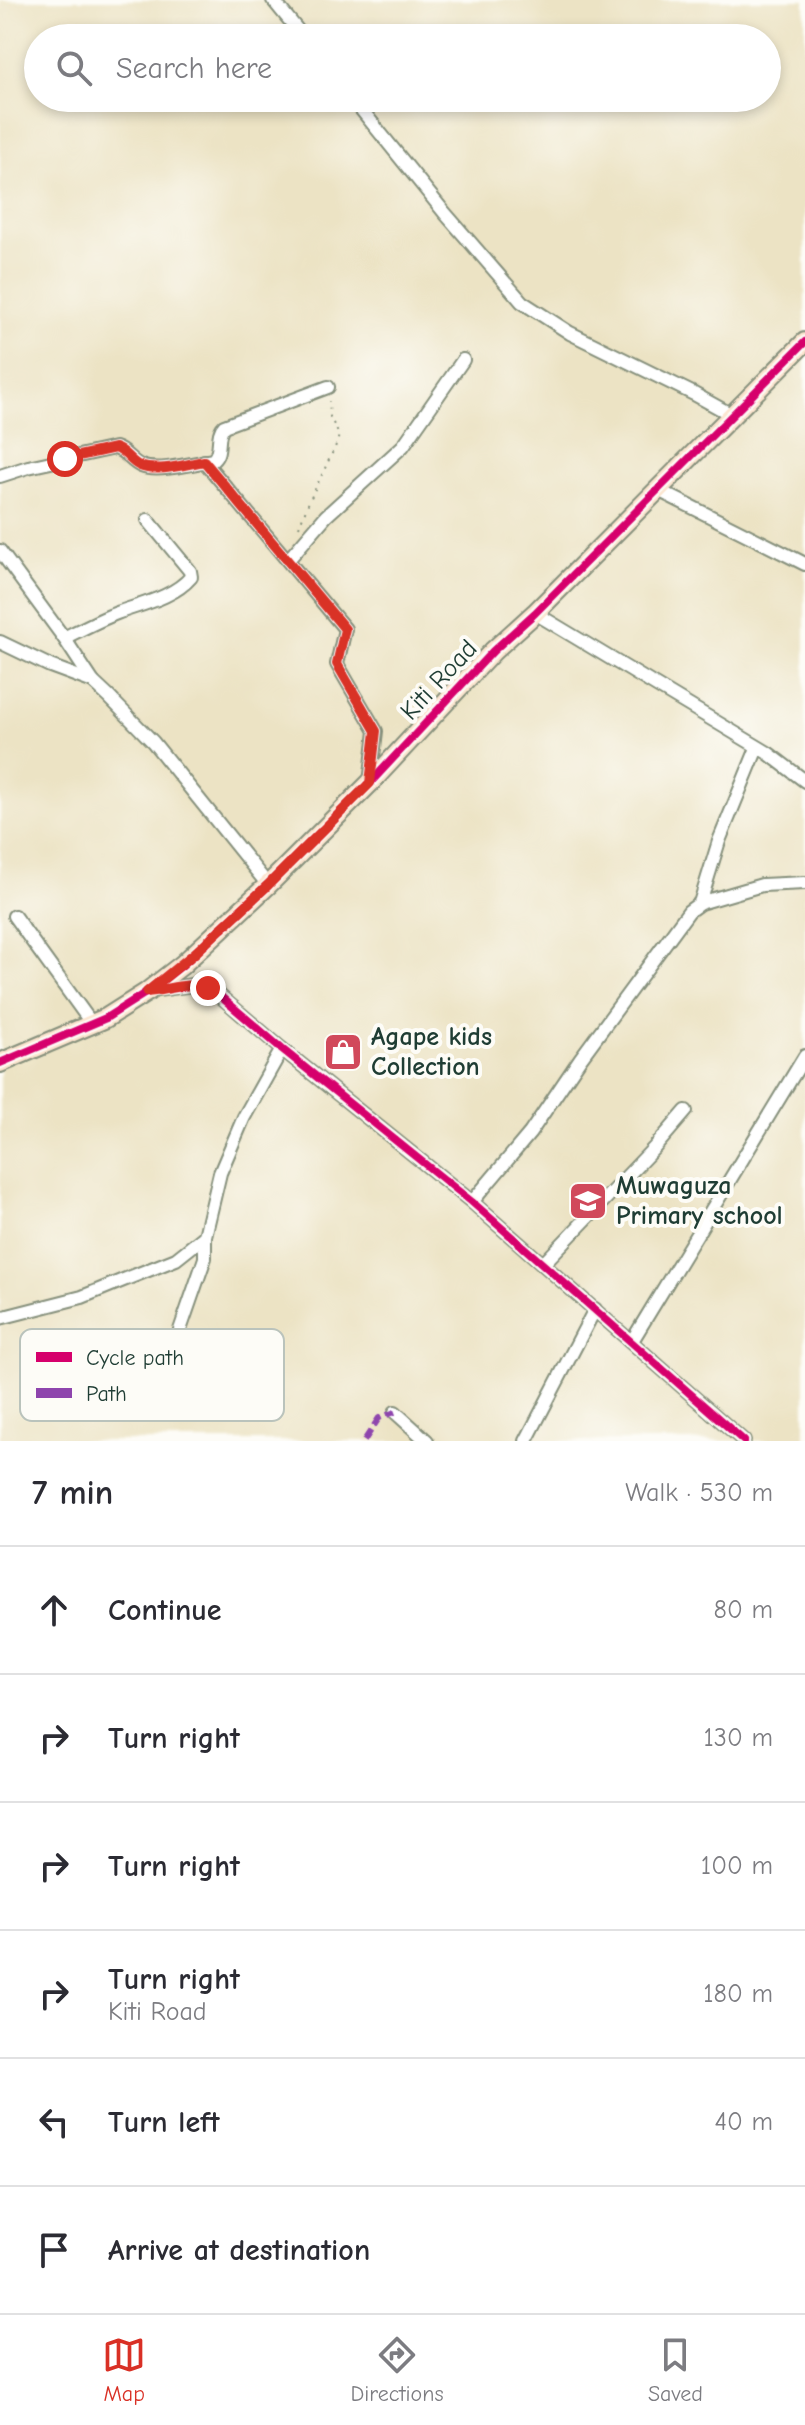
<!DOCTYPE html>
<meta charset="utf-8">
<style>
body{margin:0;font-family:"Comic Neue",sans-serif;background:#f2f2f3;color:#2b2b33}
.stop{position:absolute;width:24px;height:24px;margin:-18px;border:6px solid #d93025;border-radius:50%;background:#fff}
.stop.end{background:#d93025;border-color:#fff;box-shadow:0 2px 8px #0008}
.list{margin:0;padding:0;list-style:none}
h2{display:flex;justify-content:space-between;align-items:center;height:104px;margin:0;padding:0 32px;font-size:34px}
h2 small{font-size:26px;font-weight:400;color:#7c7c81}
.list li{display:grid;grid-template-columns:52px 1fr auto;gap:24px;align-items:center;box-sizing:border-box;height:128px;padding:0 32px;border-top:2px solid #e1e1e2}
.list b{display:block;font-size:30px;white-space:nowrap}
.list p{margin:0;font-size:26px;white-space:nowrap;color:#7c7c81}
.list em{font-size:26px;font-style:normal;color:#7c7c81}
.icon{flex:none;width:44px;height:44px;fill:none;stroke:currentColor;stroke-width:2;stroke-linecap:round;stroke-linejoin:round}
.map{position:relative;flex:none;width:805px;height:1441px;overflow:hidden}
.search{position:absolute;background:#fff;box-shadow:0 4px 12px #0003;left:24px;right:24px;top:24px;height:88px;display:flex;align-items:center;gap:20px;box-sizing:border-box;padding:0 28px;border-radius:44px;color:#7c7c81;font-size:30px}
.sheet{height:872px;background:#fff}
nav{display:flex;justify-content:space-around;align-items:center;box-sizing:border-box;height:112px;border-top:2px solid #e1e1e2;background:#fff;font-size:22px;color:#7c7c81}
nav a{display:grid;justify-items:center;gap:4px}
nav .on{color:#d93025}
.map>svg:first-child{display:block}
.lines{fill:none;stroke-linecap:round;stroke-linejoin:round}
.street-casing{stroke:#86907c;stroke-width:16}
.secondary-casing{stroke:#86907c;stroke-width:22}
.path{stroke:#86907c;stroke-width:2;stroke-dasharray:2 6;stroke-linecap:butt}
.street{stroke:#fff;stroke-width:12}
.secondary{stroke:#fce5cf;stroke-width:18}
.quiet{stroke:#8e44ad;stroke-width:6;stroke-dasharray:12 6;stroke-linecap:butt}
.cycleway-casing{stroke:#fdfcf7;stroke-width:13}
.cycleway{stroke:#d6006c;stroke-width:8}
.route{stroke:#d93025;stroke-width:10}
.labels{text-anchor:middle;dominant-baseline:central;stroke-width:8;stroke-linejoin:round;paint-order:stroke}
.street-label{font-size:26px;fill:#1f3d34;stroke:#fdfcf7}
.poi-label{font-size:26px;font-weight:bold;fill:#1f3d34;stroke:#fdfcf7;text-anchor:start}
.key{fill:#fdfcf7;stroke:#bac3bc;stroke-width:2}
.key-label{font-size:22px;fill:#1f3d34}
</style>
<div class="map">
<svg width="805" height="1441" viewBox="0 0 805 1441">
<rect width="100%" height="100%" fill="#fdfcf7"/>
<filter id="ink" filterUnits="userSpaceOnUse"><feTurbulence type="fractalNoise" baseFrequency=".0125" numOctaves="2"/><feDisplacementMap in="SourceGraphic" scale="16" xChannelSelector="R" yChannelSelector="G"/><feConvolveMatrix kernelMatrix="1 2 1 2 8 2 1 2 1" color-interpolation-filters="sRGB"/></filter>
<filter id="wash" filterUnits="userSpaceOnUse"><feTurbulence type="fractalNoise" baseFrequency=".006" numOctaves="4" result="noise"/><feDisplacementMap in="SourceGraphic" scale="32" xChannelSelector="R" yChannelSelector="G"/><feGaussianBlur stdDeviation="1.8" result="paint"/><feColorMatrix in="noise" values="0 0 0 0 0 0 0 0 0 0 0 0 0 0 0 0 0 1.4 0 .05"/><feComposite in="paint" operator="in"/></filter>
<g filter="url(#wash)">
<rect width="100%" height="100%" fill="#ece3c4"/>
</g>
<g filter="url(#ink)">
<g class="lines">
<defs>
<g id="street">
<path d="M273,0L304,38"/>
<path d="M352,98L444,212L522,302L570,333L694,394L732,415"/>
<path d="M204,461L345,629L337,664L376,731L370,783"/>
<path d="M0,476L28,467L115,448C126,451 131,462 141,466C158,473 194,463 213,460C223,451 215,435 224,426L328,387"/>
<path d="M658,490L805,564"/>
<path d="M0,551L64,638L93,682"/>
<path d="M288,560L326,516L403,446L463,360"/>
<path d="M535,613L768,753L805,781"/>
<path d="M64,638C82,629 99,620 117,613C141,604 173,598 191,577L190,571L148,520"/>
<path d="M0,642L50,666L93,682L109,697L153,742L268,885"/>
<path d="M700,903L719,841L757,748"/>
<path d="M14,916L92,1024"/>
<path d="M150,991L193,985L208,988L220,996L282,1049L472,1202L744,1441"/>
<path d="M472,1202L530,1133L580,1059L689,911L700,903L762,885L805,883"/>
<path d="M543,1264L655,1147L686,1111"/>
<path d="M0,1318L82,1297L121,1281L176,1259L205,1236"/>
<path d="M632,1341L805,1056"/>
<path d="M171,1356L205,1258V1236L220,1173L244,1117L282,1049"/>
<path d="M395,1412L427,1441"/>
<path d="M526,1441L595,1309"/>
</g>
<path id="secondary" d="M0,1063L106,1018L147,992L182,965L268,885L370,783L493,651L535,613L805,342"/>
</defs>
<!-- street casing -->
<use href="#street" class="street-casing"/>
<!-- secondary casing -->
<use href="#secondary" class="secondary-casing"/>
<!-- path -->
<path class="path" d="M299,527L307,506L337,443L339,435L330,417L329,401"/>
<!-- street -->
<use href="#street" class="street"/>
<!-- secondary -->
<use href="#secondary" class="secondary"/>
<!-- quiet -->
<path class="quiet" d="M364,1441L379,1418L395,1412"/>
<defs>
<g id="cycleway">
<path d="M151,991L193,985L208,988L220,996L282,1049L472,1202L744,1441"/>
<path d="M0,1063L106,1018L147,992L182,965L268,885L370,783L493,651L535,613L805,342"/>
</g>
</defs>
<!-- cycleway casing -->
<use href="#cycleway" class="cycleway-casing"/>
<!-- cycleway -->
<use href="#cycleway" class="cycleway"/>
</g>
</g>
<g class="lines" filter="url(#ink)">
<!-- route -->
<path class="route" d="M65,459L115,448C126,451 130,462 140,466C158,473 186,464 204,461L345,629L337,664L376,731L370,783L268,885L195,953L147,992C168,990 188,981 208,988"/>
</g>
<!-- icons -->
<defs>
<symbol id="shop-square" viewBox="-11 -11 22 22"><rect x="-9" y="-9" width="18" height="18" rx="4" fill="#d1495b" stroke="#fdfcf7"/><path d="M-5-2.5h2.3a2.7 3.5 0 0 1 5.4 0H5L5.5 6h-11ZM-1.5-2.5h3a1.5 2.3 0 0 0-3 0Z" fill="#fff"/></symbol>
<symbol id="school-square" viewBox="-11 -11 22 22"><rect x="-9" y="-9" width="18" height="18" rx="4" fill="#d1495b" stroke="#fdfcf7"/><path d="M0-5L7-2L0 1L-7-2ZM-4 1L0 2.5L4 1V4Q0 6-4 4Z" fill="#fff"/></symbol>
</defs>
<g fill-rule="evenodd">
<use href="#shop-square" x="321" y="1030" width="44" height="44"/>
<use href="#school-square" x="566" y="1179" width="44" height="44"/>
</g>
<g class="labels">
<!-- street labels -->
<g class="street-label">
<text transform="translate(439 680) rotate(-47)">Kiti Road</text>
</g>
<!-- poi labels -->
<g class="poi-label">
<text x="371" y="1037">Agape kids<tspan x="371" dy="30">Collection</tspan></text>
<text x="616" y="1186">Muwaguza<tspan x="616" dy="30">Primary school</tspan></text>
</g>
</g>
<!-- legend -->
<rect x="20" y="1329" width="264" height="92" rx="12" class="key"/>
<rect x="36" y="1352" width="36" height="10" fill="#d6006c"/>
<rect x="36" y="1388" width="36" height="10" fill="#8e44ad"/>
<g class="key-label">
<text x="86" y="1365">Cycle path</text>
<text x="86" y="1401">Path</text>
</g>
</svg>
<div class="stop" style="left:65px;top:459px"></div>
<div class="stop end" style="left:208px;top:988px"></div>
<div class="search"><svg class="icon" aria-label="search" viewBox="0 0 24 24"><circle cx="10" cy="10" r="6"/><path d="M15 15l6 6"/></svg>Search here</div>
</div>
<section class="sheet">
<h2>7 min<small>Walk · 530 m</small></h2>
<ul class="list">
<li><svg class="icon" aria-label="ahead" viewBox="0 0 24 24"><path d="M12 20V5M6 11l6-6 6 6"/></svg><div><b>Continue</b></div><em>80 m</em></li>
<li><svg class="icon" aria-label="right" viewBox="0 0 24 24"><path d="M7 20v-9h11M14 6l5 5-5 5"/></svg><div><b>Turn right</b></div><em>130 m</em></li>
<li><svg class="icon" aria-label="right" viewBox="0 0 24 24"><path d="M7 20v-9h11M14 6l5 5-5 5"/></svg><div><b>Turn right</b></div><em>100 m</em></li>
<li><svg class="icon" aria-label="right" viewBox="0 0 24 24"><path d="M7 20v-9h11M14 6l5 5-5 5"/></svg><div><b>Turn right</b><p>Kiti Road</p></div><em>180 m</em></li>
<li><svg class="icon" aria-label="left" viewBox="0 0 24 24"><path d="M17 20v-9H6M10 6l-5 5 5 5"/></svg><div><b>Turn left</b></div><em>40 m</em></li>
<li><svg class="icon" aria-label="arrive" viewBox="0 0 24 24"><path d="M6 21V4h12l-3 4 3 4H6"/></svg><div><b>Arrive at destination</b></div></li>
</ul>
</section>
<nav>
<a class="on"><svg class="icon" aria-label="map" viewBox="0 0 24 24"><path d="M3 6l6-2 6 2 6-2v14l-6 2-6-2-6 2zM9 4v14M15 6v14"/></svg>Map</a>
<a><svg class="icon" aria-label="directions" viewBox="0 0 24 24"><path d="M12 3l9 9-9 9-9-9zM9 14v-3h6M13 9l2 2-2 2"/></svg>Directions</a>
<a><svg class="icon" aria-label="saved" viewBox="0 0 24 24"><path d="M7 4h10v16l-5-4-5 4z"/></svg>Saved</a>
</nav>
